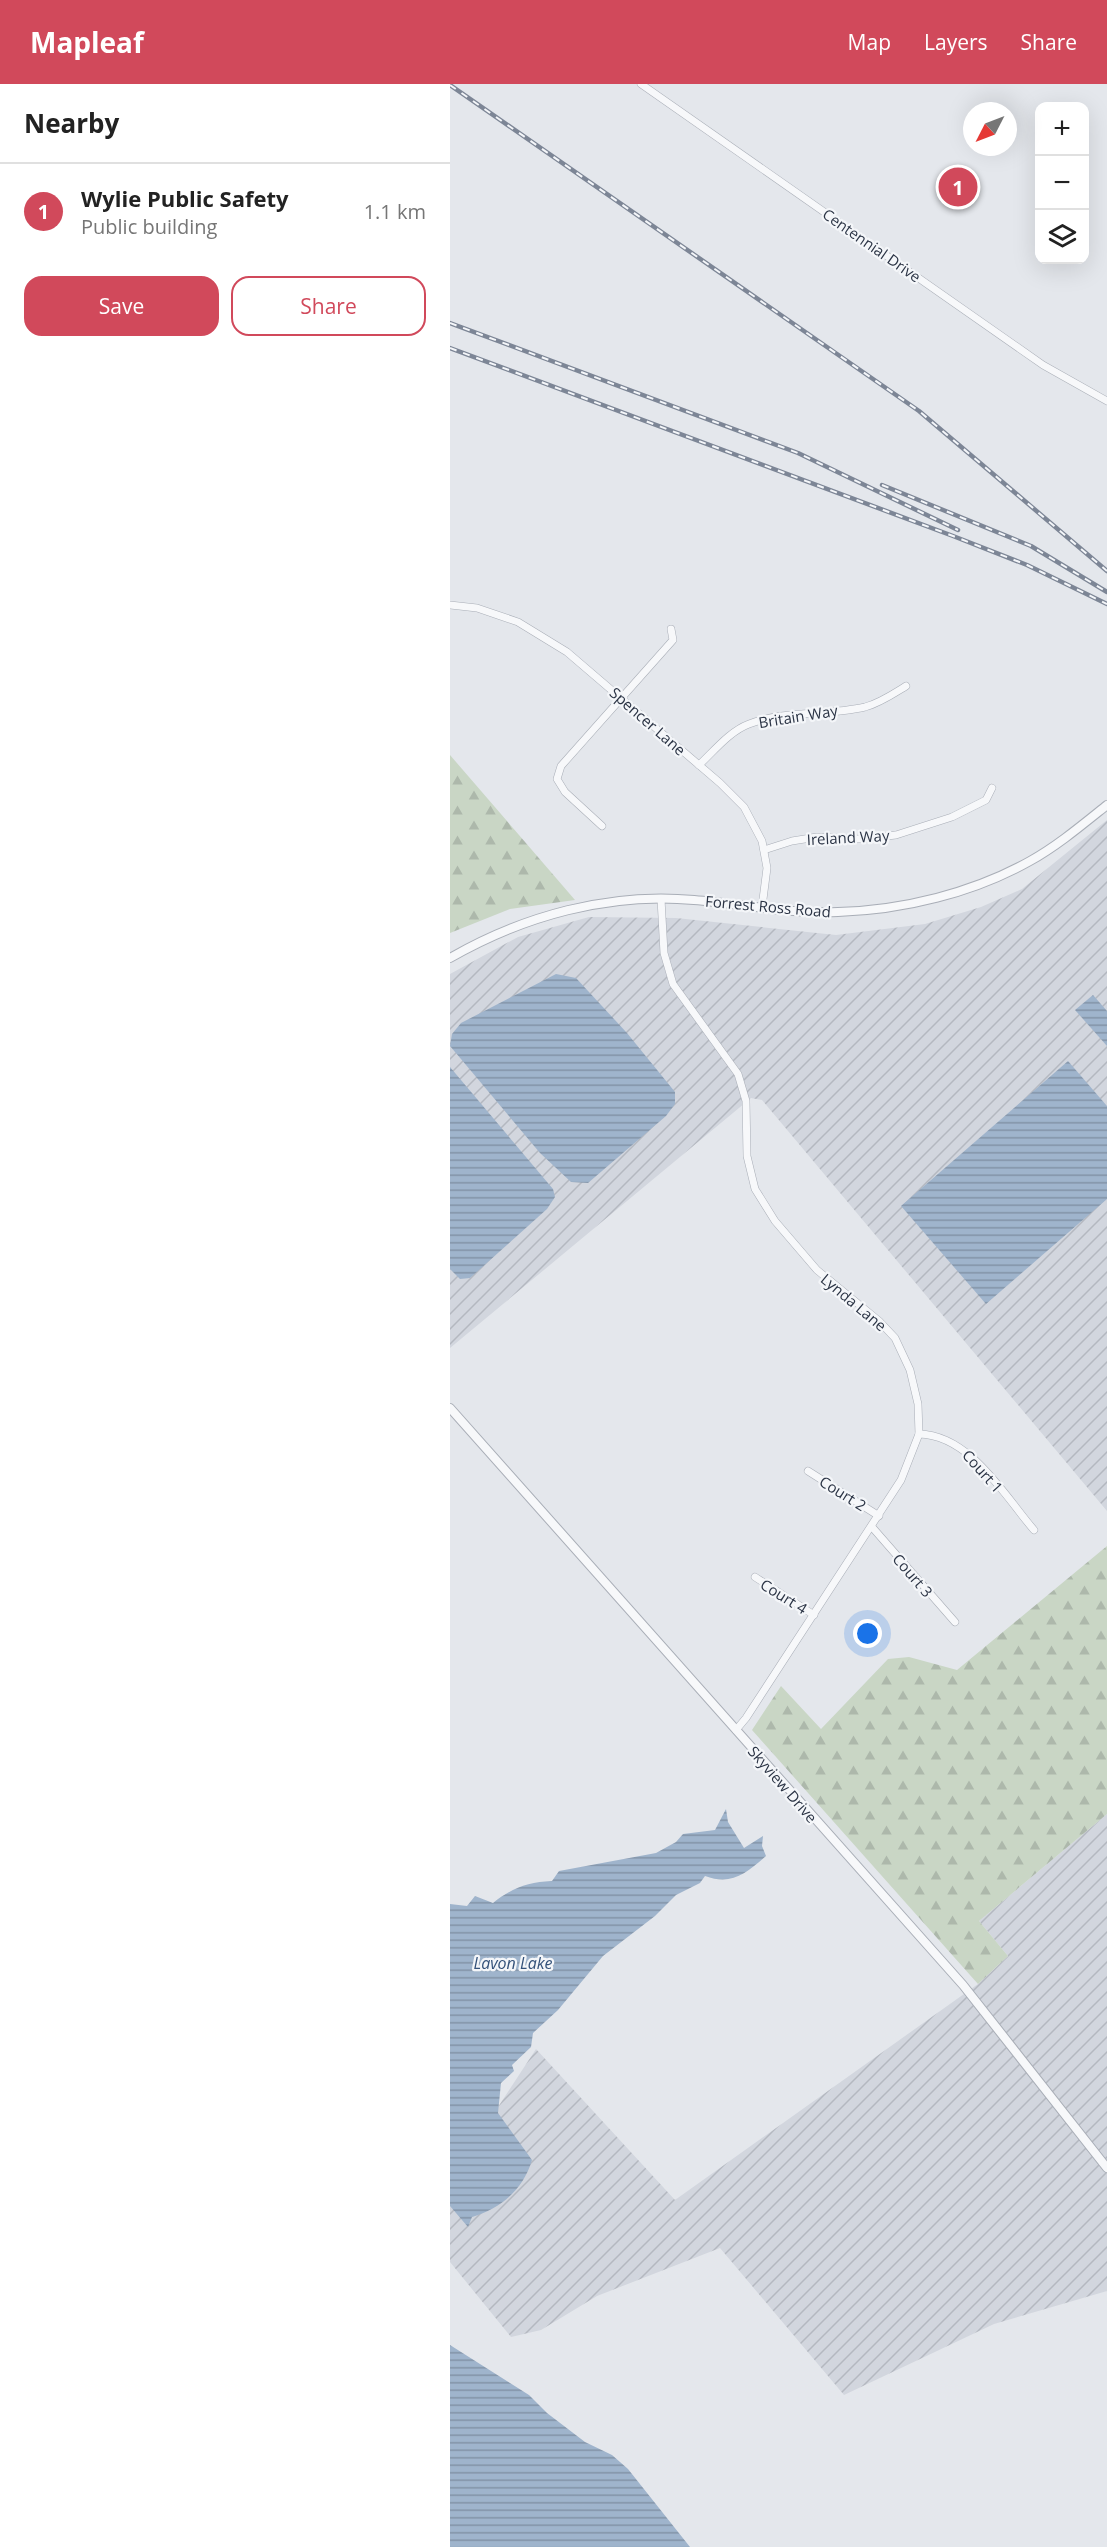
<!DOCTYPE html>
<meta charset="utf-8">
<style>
body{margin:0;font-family:"Open Sans",sans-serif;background:#f2f2f2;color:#222}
.controls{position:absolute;right:18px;top:18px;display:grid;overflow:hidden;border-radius:12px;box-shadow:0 6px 24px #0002}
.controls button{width:54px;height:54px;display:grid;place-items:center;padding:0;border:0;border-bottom:2px solid #e0e0e0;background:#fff;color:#222;font:30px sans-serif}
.compass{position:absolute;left:513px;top:18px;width:54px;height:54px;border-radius:50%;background:#fff;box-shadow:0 6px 24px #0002;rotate:228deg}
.you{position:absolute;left:418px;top:1550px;width:21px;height:21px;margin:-15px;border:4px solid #fff;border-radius:50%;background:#1a73e8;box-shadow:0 0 0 9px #1a73e833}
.badge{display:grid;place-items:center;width:39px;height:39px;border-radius:50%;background:#d1495b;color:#fff;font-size:20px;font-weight:700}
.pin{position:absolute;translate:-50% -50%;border:3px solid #fff;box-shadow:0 2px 6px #0006}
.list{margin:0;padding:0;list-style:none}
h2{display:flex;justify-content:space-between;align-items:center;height:78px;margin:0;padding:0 24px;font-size:26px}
h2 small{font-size:20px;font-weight:400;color:#767676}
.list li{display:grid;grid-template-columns:39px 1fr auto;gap:18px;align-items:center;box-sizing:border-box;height:96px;padding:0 24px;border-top:2px solid #e0e0e0}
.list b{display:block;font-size:22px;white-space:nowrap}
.list p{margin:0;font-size:20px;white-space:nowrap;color:#767676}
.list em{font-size:20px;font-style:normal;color:#767676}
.actions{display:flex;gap:12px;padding:18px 24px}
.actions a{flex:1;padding:14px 0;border:2px solid #d1495b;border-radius:18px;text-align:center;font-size:21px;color:#d1495b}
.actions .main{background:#d1495b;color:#fff}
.icon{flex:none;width:33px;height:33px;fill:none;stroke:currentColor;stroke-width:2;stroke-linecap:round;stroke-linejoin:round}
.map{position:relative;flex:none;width:657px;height:2463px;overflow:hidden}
header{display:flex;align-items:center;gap:36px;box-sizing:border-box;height:84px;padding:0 30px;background:#d1495b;color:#fff}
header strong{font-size:28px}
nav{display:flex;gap:33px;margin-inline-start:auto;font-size:21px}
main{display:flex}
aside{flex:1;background:#fff}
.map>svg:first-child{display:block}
.industrial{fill:url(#industrial-furrows)}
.forest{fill:url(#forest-firs)}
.water{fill:url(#water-rules)}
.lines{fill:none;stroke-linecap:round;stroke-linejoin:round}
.minor-casing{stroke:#a9aeb7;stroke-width:8}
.tertiary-casing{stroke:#a9aeb7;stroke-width:10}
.minor{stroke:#f7f8fa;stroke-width:7}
.tertiary{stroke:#f7f8fa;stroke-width:8}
.rail-casing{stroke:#7d8696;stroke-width:4.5}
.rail{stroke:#f4f6f9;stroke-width:2;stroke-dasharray:7;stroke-linecap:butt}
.labels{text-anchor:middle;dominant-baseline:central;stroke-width:4.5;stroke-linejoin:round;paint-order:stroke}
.street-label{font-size:15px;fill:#2b3445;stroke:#f4f6f9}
.water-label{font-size:16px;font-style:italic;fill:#34527a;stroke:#f4f6f9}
</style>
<header>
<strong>Mapleaf</strong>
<nav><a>Map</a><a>Layers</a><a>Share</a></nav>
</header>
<main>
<aside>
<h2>Nearby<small></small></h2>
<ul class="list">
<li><span class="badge">1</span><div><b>Wylie Public Safety</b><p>Public building</p></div><em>1.1 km</em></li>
</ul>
<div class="actions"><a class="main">Save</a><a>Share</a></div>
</aside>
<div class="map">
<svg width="657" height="2463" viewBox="0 0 657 2463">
<defs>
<pattern id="industrial-furrows" width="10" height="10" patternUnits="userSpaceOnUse" patternTransform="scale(1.5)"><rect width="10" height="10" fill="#d2d6de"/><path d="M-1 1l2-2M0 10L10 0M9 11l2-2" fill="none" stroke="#b4b8c0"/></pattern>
<pattern id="forest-firs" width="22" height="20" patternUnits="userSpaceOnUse" patternTransform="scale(1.5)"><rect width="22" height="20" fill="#c9d6c5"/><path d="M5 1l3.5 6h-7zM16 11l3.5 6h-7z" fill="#adb8ab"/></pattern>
<pattern id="water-rules" width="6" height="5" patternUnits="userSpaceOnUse" patternTransform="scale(1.5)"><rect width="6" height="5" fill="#9fb4cc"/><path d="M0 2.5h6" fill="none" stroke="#8293a7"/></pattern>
</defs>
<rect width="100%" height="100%" fill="#e4e7ec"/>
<!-- industrial -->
<g class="industrial">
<path d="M657,736V1427L312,1016L301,1014L0,1264V890L68,853L139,833L226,834L386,851L475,840L531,823L572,805Z"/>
<path d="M657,1730V2207L544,2240L394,2311L270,2164L147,2212L91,2246L61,2253L0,2178V2063L48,2023L86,1965L225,2116L528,1900L558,1872L529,1837Z"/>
</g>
<!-- forest -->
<g class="forest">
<path d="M0,671L125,816L60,825L0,849Z"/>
<path d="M657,1462V1730L529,1837L558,1872L528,1900L302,1646L331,1602L371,1645L438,1575L459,1573L507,1586Z"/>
</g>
<!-- water -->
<g class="water">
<path d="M106,890L126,894L177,949L225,1008V1020L216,1032L138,1099L121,1098L90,1069L0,962L2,950L11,939Z"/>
<path d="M643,911L657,927V962L625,926Z"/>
<path d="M618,977L657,1022V1115L536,1220L451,1122Z"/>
<path d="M0,983L103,1105L105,1113L97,1125L20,1194L10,1195L0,1185Z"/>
<path d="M276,1725L278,1738L294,1764L313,1752L312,1762L316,1772C296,1789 282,1802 255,1792L250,1799L226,1811L205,1832L153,1872L108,1926L83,1949L81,1963L62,1981L64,1987L51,1999L48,2029L82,2076C73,2106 51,2124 22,2133L18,2143L0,2122V1820L17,1822L25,1812L43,1819C62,1804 78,1798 102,1797L109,1787L206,1769L226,1758L233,1750L265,1746Z"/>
<path d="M0,2261L79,2311L97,2329L135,2358L162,2371L178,2385L240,2463H0Z"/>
</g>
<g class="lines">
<defs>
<g id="minor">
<path d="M191,0L593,281L657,317"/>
<path d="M0,521L27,524L68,538L117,568L270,699L294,723L312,757L317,784L312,823"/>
<path d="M249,681C264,667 280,647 299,640C336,626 377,632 415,623C430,619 443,610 456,602"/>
<path d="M152,742L115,708L107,695L111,682L223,556L221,545"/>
<path d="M314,766L342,757L367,753L409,755L446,751L502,733L536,716L542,704"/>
<path d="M211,815L214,869L223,900L288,990L296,1017L297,1072L305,1105L325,1137L367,1186L429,1237L445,1254L460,1286L468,1320L469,1350L451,1396L296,1634L286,1646"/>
<path d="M469,1350C520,1351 554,1411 584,1446"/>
<path d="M358,1387L429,1432"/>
<path d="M422,1443L505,1538"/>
<path d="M305,1493L364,1531"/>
</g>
<g id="tertiary">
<path d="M0,874C73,832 159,808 244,816C292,820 340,830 388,828C453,826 523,809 580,777C607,762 632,741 657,721"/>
<path d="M0,1324L513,1901L657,2084"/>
</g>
</defs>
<!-- minor casing -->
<use href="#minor" class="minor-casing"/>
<!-- tertiary casing -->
<use href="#tertiary" class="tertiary-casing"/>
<!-- minor -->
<use href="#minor" class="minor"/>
<!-- tertiary -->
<use href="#tertiary" class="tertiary"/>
<defs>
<g id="rail">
<path d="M0,1L469,327L657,487"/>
<path d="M0,239L348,369L508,446"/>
<path d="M0,264L503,452L577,481L657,520"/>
<path d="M432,401L581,462L657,508"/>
</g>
</defs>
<!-- rail casing -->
<use href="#rail" class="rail-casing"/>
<!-- rail -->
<use href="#rail" class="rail"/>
</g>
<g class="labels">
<!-- street labels -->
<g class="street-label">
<text transform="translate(422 161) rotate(35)">Centennial Drive</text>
<text transform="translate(348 632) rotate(-9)">Britain Way</text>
<text transform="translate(198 637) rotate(41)">Spencer Lane</text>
<text transform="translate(398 753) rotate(-3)">Ireland Way</text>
<text transform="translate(318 822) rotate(5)">Forrest Ross Road</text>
<text transform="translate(404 1218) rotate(40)">Lynda Lane</text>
<text transform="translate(533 1387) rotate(48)">Court 1</text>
<text transform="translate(393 1409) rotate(32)">Court 2</text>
<text transform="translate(463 1491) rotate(49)">Court 3</text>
<text transform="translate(334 1512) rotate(32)">Court 4</text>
<text transform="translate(333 1700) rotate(49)">Skyview Drive</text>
</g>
<!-- water labels -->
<g class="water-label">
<text x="63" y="1879">Lavon Lake</text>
</g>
</g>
</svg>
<div class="controls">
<button>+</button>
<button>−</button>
<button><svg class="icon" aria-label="layers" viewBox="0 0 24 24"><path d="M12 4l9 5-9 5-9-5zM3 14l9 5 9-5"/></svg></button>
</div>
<svg class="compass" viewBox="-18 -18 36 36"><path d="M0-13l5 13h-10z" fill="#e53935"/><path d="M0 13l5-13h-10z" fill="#767676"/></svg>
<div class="you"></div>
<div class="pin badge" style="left:508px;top:103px">1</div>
</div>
</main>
